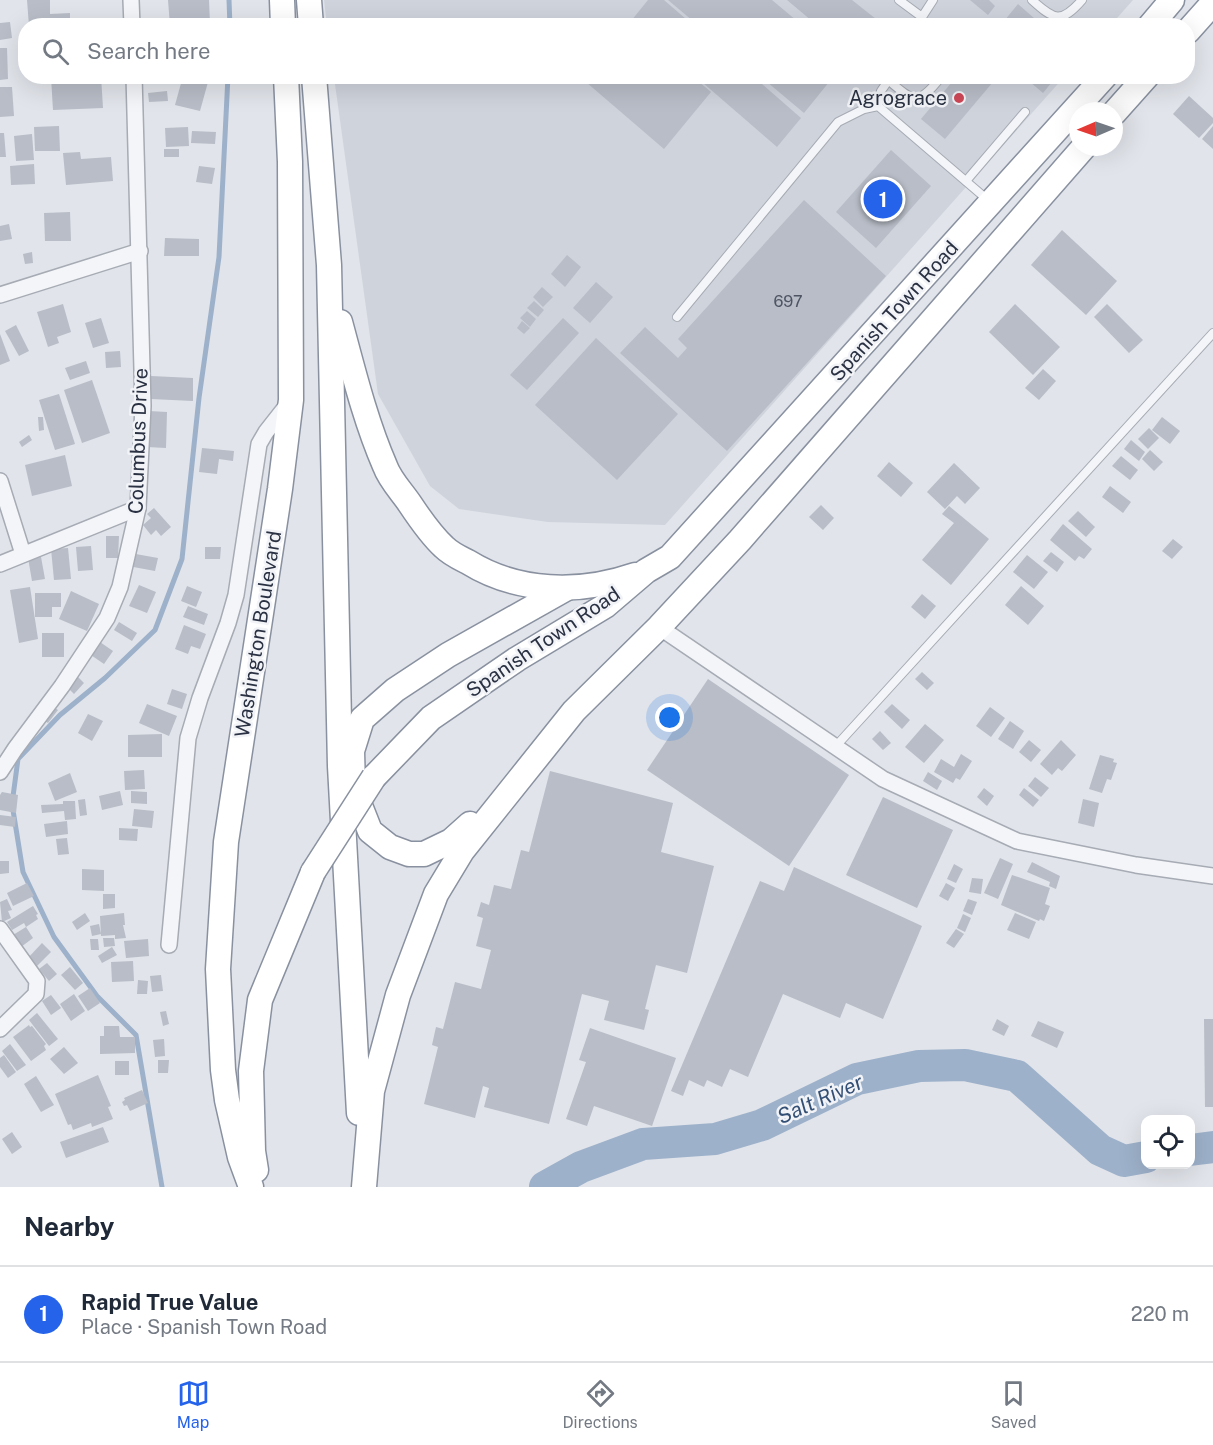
<!DOCTYPE html>
<meta charset="utf-8">
<style>
body{margin:0;font-family:"Public Sans",sans-serif;background:#f2f2f3;color:#1f2937}
.controls{position:absolute;right:18px;bottom:18px;display:grid;overflow:hidden;border-radius:12px;box-shadow:0 6px 24px #0002}
.controls button{width:54px;height:54px;display:grid;place-items:center;padding:0;border:0;border-bottom:2px solid #e0e1e3;background:#fff;color:#1f2937;font:30px sans-serif}
.compass{position:absolute;left:1069px;top:102px;width:54px;height:54px;border-radius:50%;background:#fff;box-shadow:0 6px 24px #0002;rotate:268deg}
.you{position:absolute;left:670px;top:718px;width:21px;height:21px;margin:-15px;border:4px solid #fff;border-radius:50%;background:#1a73e8;box-shadow:0 0 0 9px #1a73e833}
.badge{display:grid;place-items:center;width:39px;height:39px;border-radius:50%;background:#2563eb;color:#fff;font-size:20px;font-weight:700}
.pin{position:absolute;translate:-50% -50%;border:3px solid #fff;box-shadow:0 2px 6px #0006}
.list{margin:0;padding:0;list-style:none}
h2{display:flex;justify-content:space-between;align-items:center;height:78px;margin:0;padding:0 24px;font-size:26px}
h2 small{font-size:20px;font-weight:400;color:#747a83}
.list li{display:grid;grid-template-columns:39px 1fr auto;gap:18px;align-items:center;box-sizing:border-box;height:96px;padding:0 24px;border-top:2px solid #e0e1e3}
.list b{display:block;font-size:22px;white-space:nowrap}
.list p{margin:0;font-size:20px;white-space:nowrap;color:#747a83}
.list em{font-size:20px;font-style:normal;color:#747a83}
.icon{flex:none;width:33px;height:33px;fill:none;stroke:currentColor;stroke-width:2;stroke-linecap:round;stroke-linejoin:round}
.map{position:relative;flex:none;width:1213px;height:1187px;overflow:hidden}
.search{position:absolute;background:#fff;box-shadow:0 6px 24px #0002;left:18px;right:18px;top:18px;height:66px;display:flex;align-items:center;gap:15px;box-sizing:border-box;padding:0 21px;border-radius:24px;color:#747a83;font-size:22px}
.sheet{height:174px;background:#fff}
nav{display:flex;justify-content:space-around;align-items:center;box-sizing:border-box;height:84px;border-top:2px solid #e0e1e3;background:#fff;font-size:16px;color:#747a83}
nav a{display:grid;justify-items:center;gap:3px}
nav .on{color:#2563eb}
.map>svg:first-child{display:block}
.built{fill:#cfd3dc}
.lines{fill:none;stroke-linecap:round;stroke-linejoin:round}
.stream{stroke:#9db1ca;stroke-width:5}
.river{stroke:#9db1ca;stroke-width:32}
.building{fill:#b8bdc7}
.service-casing{stroke:#a6abb4;stroke-width:10}
.minor-casing{stroke:#a6abb4;stroke-width:18}
.trunk-casing{stroke:#8991a0;stroke-width:27}
.service{stroke:#f4f5f8;stroke-width:8}
.minor{stroke:#f4f5f8;stroke-width:15}
.trunk{stroke:#fff;stroke-width:24}
.trunk-bridge-casing{stroke:#8991a0;stroke-width:27;stroke-linecap:butt}
.trunk-bridge{stroke:#fff;stroke-width:24}
.poi-dot{fill:#ce4757;stroke:#f1f3f7;stroke-width:2}
.labels{text-anchor:middle;dominant-baseline:central;stroke-width:5;stroke-linejoin:round;paint-order:stroke}
.number-label{font-size:16px;fill:#4e5463}
.poi-label{font-size:20px;fill:#2a3142;stroke:#f1f3f7;text-anchor:end}
.street-label{font-size:20px;fill:#2a3142;stroke:#f1f3f7}
.water-label{font-size:21px;font-style:italic;fill:#344f75;stroke:#f1f3f7}
</style>
<div class="map">
<svg width="1213" height="1187" viewBox="0 0 1213 1187">
<rect width="100%" height="100%" fill="#e1e4ea"/>
<!-- built -->
<g class="built">
<path d="M324,0H1133L1110,26H327Z"/>
<path d="M334,77H1064L665,525L548,522L459,509L430,486L378,394Z"/>
</g>
<g class="lines">
<!-- stream -->
<g class="stream">
<path d="M229,0L230,26"/>
<path d="M162,1187L136,1035L97,996L54,937L23,872L12,804L18,759L60,715L105,678L155,630L182,559L199,398L219,257L228,76"/>
</g>
<!-- river -->
<g class="river">
<path d="M1190,1150L1213,1147"/>
<path d="M545,1187L581,1167L643,1144L715,1139L762,1125L857,1079L919,1066L965,1065L1017,1076L1100,1150L1124,1161L1146,1157"/>
</g>
</g>
<!-- building -->
<g class="building">
<path d="M27,0H50V14L70,13V26H29Z"/>
<path d="M168,0H209L210,24L170,26Z"/>
<path d="M648,0H664L694,26H636L631,21Z"/>
<path d="M668,0H772L803,26H699Z"/>
<path d="M787,0H852L881,23L879,26H818Z"/>
<path d="M970,0H989L995,6L988,15Z"/>
<path d="M1018,4L1043,26H1000Z"/>
<path d="M10,22L12,38L0,40V23Z"/>
<path d="M0,48H7L8,79L0,80Z"/>
<path d="M101,76L103,108L53,110L51,77Z"/>
<path d="M183,76L208,82L200,111L175,105Z"/>
<path d="M579,76H692L711,92L664,149Z"/>
<path d="M695,76H753L801,118L777,147Z"/>
<path d="M760,76H834L804,113Z"/>
<path d="M957,76H998L945,139L921,119Z"/>
<path d="M1023,76H1057L1043,93Z"/>
<path d="M0,87H12L14,116L0,117Z"/>
<path d="M167,91L168,101L149,102L148,93Z"/>
<path d="M1189,96L1213,118V123L1199,138L1173,114Z"/>
<path d="M59,126L60,151H35L34,127Z"/>
<path d="M1213,126V149L1202,139Z"/>
<path d="M188,127L189,146L166,147L165,128Z"/>
<path d="M192,131L216,132L215,144L191,143Z"/>
<path d="M0,133H4L6,157H0Z"/>
<path d="M32,134L34,160L16,161L14,136Z"/>
<rect x="164" y="149" width="15" height="8"/>
<path d="M891,150L931,186L876,248L836,212Z"/>
<path d="M80,152L81,159L111,157L113,181L66,185L63,153Z"/>
<path d="M34,164L35,184L11,185L10,166Z"/>
<path d="M199,166L215,168L212,184L196,182Z"/>
<path d="M804,200L886,276L727,451L620,353L645,327L678,358L687,348L678,339Z"/>
<path d="M70,212L71,241H45L44,213Z"/>
<path d="M9,224L12,239L0,241V226Z"/>
<path d="M1062,230L1117,281L1086,315L1031,265Z"/>
<path d="M165,238L199,239V256H164Z"/>
<path d="M32,252L33,263L25,264L23,254Z"/>
<path d="M567,255L581,267L565,287L551,274Z"/>
<path d="M596,282L613,297L590,323L573,308Z"/>
<path d="M542,287L553,297L543,307L533,297Z"/>
<path d="M534,301L544,310L538,317L527,308Z"/>
<path d="M63,304L71,332L57,337L59,343L48,347L37,312Z"/>
<path d="M1015,304L1060,347L1033,375L989,332Z"/>
<path d="M1107,304L1143,340L1129,353L1094,317Z"/>
<path d="M527,311L536,319L530,327L520,318Z"/>
<path d="M101,318L109,343L93,348L85,323Z"/>
<path d="M563,318L579,333L527,390L510,375Z"/>
<path d="M522,321L530,328L524,334L517,328Z"/>
<path d="M16,325L29,351L19,356L5,331Z"/>
<path d="M0,334L10,361L0,365Z"/>
<path d="M596,338L678,414L617,480L535,405Z"/>
<path d="M120,351L121,367L106,368L105,352Z"/>
<path d="M86,361L90,373L70,380L65,368Z"/>
<path d="M1043,369L1056,381L1039,400L1025,388Z"/>
<path d="M151,376L193,378V401L151,399Z"/>
<path d="M92,380L110,433L82,443L64,390Z"/>
<path d="M59,394L75,444L55,450L39,400Z"/>
<path d="M149,411L167,412L166,448L147,447Z"/>
<path d="M38,417H43L44,430L39,431Z"/>
<path d="M1162,417L1180,431L1170,444L1152,430Z"/>
<path d="M1149,428L1159,438L1148,449L1138,439Z"/>
<path d="M29,435L32,440L22,447L19,442Z"/>
<path d="M1131,440L1145,452L1139,461L1124,449Z"/>
<path d="M202,448L234,451L233,461L219,459L217,474L199,472Z"/>
<path d="M1150,450L1163,462L1154,471L1142,459Z"/>
<path d="M65,455L72,486L32,496L25,465Z"/>
<path d="M1121,456L1138,470L1130,480L1112,466Z"/>
<path d="M889,462L913,483L901,497L877,476Z"/>
<path d="M954,463L980,488L965,504L957,496L945,509L927,492Z"/>
<path d="M1110,486L1131,502L1123,513L1102,497Z"/>
<path d="M821,505L834,518L823,530L809,517Z"/>
<path d="M949,506L989,539L951,585L922,560L954,523L942,514Z"/>
<path d="M154,508L171,527L161,536L156,530L151,535L143,525L151,518L147,514Z"/>
<path d="M1078,511L1095,527L1086,537L1068,521Z"/>
<path d="M1063,524L1092,549L1084,559L1079,556L1075,561L1050,540Z"/>
<path d="M106,536H119L118,558H106Z"/>
<path d="M1173,539L1183,547L1172,559L1162,551Z"/>
<path d="M91,546L93,570L78,571L76,547Z"/>
<path d="M205,547H221L220,559H205Z"/>
<path d="M68,548L71,579L54,580L51,549Z"/>
<path d="M1051,552L1064,562L1057,572L1043,561Z"/>
<path d="M130,553L158,558L155,571L128,566Z"/>
<path d="M1027,555L1048,572L1034,589L1013,572Z"/>
<path d="M41,557L45,579L32,581L28,558Z"/>
<path d="M139,585L156,592L147,613L129,606Z"/>
<path d="M187,586L202,592L196,607L181,601Z"/>
<path d="M1021,586L1044,606L1028,625L1005,605Z"/>
<path d="M30,587L38,639L19,643L10,590Z"/>
<path d="M71,591L99,604L87,631L59,619Z"/>
<path d="M35,593H61V607H52V617H35Z"/>
<path d="M922,594L936,606L925,619L911,607Z"/>
<path d="M188,606L208,614L204,625L183,617Z"/>
<path d="M119,622L137,633L132,641L114,630Z"/>
<path d="M184,625L206,634L200,649L191,646L188,654L175,649Z"/>
<rect x="42" y="633" width="22" height="24"/>
<path d="M97,640L113,651L104,664L88,653Z"/>
<path d="M922,672L934,683L927,690L915,679Z"/>
<path d="M76,675L84,683L74,694L66,686Z"/>
<path d="M708,679L849,775L789,866L647,770Z"/>
<path d="M172,689L187,694L182,709L167,704Z"/>
<path d="M147,704L177,716L169,736L139,723Z"/>
<path d="M892,704L910,720L902,729L884,712Z"/>
<path d="M52,706L58,710L48,723L42,719Z"/>
<path d="M990,707L1005,718L991,737L976,726Z"/>
<path d="M88,714L103,721L92,741L78,733Z"/>
<path d="M1010,721L1024,731L1013,749L998,739Z"/>
<path d="M925,724L944,740L924,763L905,747Z"/>
<path d="M880,731L891,743L883,750L872,739Z"/>
<path d="M162,734V757H128V735Z"/>
<path d="M1029,740L1041,750L1031,762L1019,752Z"/>
<path d="M1061,740L1076,755L1062,771L1058,768L1052,775L1040,764Z"/>
<path d="M961,754L972,761L960,780L956,778L953,783L934,772L941,759L954,767Z"/>
<path d="M1100,755L1114,759L1113,762L1117,763L1111,780L1107,779L1102,793L1089,789Z"/>
<path d="M144,770L145,789L125,790L124,771Z"/>
<path d="M550,771L673,803L661,852L714,866L687,973L656,965L645,1009L649,1010L644,1030L604,1020L609,1001L582,994L549,1124L484,1107L489,1088L483,1086L475,1118L424,1104L438,1047L432,1045L436,1027L443,1029L455,982L481,989L491,950L476,946L483,918L477,916L481,902L489,905L494,885L511,889L521,850L529,852Z"/>
<path d="M928,772L942,781L937,790L923,781Z"/>
<path d="M70,773L77,792L55,801L48,783Z"/>
<path d="M1035,777L1049,788L1041,797L1028,786Z"/>
<path d="M984,788L994,796L987,806L977,797Z"/>
<path d="M1024,788L1039,800L1033,807L1019,795Z"/>
<path d="M120,791L123,805L102,810L99,796Z"/>
<path d="M131,791L147,792V804L131,803Z"/>
<path d="M2,792L18,795L16,813L0,810V795Z"/>
<path d="M883,797L953,830L917,908L846,875Z"/>
<path d="M85,799L87,815L80,816L78,800Z"/>
<path d="M1083,799L1099,803L1094,827L1078,823Z"/>
<path d="M63,801H75L76,819L65,820L64,811L42,813L41,805L63,804Z"/>
<path d="M134,809L154,811L152,828L132,826Z"/>
<path d="M0,815L16,817L15,827L0,825Z"/>
<path d="M67,821L68,834L46,837L44,824Z"/>
<path d="M119,828L138,829L137,841L119,840Z"/>
<path d="M67,838L69,854L58,855L56,839Z"/>
<path d="M1000,858L1013,864L998,899L984,893Z"/>
<path d="M0,861H9V873L0,874Z"/>
<path d="M1032,862L1060,876L1056,889L1049,886L1050,882L1027,872Z"/>
<path d="M954,864L963,869L956,883L947,879Z"/>
<path d="M794,867L922,926L883,1019L846,1003L840,1018L783,994L748,1077L730,1069L722,1087L707,1080L704,1087L689,1080L683,1096L671,1091L760,881L784,891Z"/>
<path d="M82,869L104,870V891L82,890Z"/>
<path d="M1012,875L1050,888L1045,904L1050,906L1044,921L1040,919L1039,921L1001,905Z"/>
<path d="M972,878L983,879L981,894L969,892Z"/>
<path d="M27,883L34,896L13,906L7,893Z"/>
<path d="M946,883L955,888L948,901L939,896Z"/>
<path d="M103,894H115V908L103,909Z"/>
<path d="M7,899L12,910L8,911L11,918L2,922L0,902Z"/>
<path d="M968,899L977,902L972,915L963,911Z"/>
<path d="M33,906L38,914L36,915L38,919L26,927L24,923L12,930L7,922Z"/>
<path d="M85,913L90,921L77,930L72,922Z"/>
<path d="M124,913L125,925H123L126,938L115,939V935L101,936L100,916Z"/>
<path d="M1015,913L1036,922L1029,939L1007,930Z"/>
<path d="M963,914L971,918L965,932L957,928Z"/>
<path d="M99,924L101,934L92,936L90,926Z"/>
<path d="M26,927L33,938L21,947L13,935Z"/>
<path d="M956,929L964,934L954,948L946,943Z"/>
<path d="M103,938H114L115,946L104,947Z"/>
<path d="M90,939H98L99,950H91Z"/>
<path d="M148,939L149,956L126,958L124,941Z"/>
<path d="M42,943L51,952L36,967L27,959Z"/>
<path d="M112,947L117,955L102,963L98,956Z"/>
<path d="M133,961L134,981L112,982L111,962Z"/>
<path d="M47,963L57,974L49,981L39,969Z"/>
<path d="M70,967L83,983L75,990L61,975Z"/>
<path d="M161,975L163,991L152,992L150,976Z"/>
<path d="M138,980L148,981L147,994H137Z"/>
<path d="M90,988L100,1003L88,1011L78,996Z"/>
<path d="M74,994L85,1011L71,1021L60,1004Z"/>
<path d="M51,995L61,1008L51,1015L42,1001Z"/>
<path d="M166,1011L169,1024L163,1026L160,1012Z"/>
<path d="M37,1013L58,1039L49,1046L29,1020Z"/>
<path d="M997,1019L1009,1026L1004,1036L992,1030Z"/>
<path d="M1204,1019H1213V1107H1205Z"/>
<path d="M1038,1021L1064,1032L1057,1048L1031,1036Z"/>
<path d="M29,1025L30,1027L32,1026L46,1044L44,1046L46,1050L31,1061L13,1037Z"/>
<path d="M104,1026H119L120,1037H135V1053L100,1054V1036H104Z"/>
<path d="M590,1028L676,1058L652,1126L594,1106L587,1126L566,1119L586,1062L579,1060Z"/>
<path d="M164,1039L165,1056L155,1057L153,1040Z"/>
<path d="M10,1044L26,1065L17,1071L2,1051Z"/>
<path d="M64,1047L78,1063L64,1074L50,1059Z"/>
<path d="M4,1055L16,1072L8,1078L0,1067V1058Z"/>
<path d="M158,1060H169L168,1073H158Z"/>
<rect x="115" y="1061" width="14" height="14"/>
<path d="M98,1075L111,1106L108,1107L113,1119L92,1127L91,1123L73,1130L71,1124L68,1125L55,1094Z"/>
<path d="M36,1076L54,1105L41,1112L24,1084Z"/>
<path d="M142,1090L148,1103L130,1111L127,1105L124,1106L122,1102L125,1100L124,1098Z"/>
<path d="M103,1127L109,1142L66,1158L60,1142Z"/>
<path d="M12,1132L22,1147L12,1154L2,1139Z"/>
</g>
<g class="lines">
<defs>
<g id="service">
<path d="M899,0L922,17"/>
<path d="M1032,0C1054,20 1061,24 1082,0"/>
<path d="M920,26L922,17L933,0"/>
<path d="M888,80C914,102 918,106 941,77"/>
<path d="M878,106L881,91L890,78"/>
<path d="M966,181L1025,112"/>
<path d="M677,317L838,122L864,109L878,106L989,201"/>
<path d="M836,746L1213,333"/>
</g>
<g id="minor">
<path d="M131,0L132,26"/>
<path d="M0,295L140,251"/>
<path d="M0,481L23,554"/>
<path d="M0,564L138,508"/>
<path d="M659,627L883,779L1017,841L1136,865L1213,876"/>
<path d="M0,772L15,749L62,686L107,618L120,587L138,508L143,406L134,76"/>
<path d="M0,929L37,981L36,994L0,1029"/>
<path d="M169,945L188,738L200,698L228,623L236,595L259,444L266,432L288,404"/>
</g>
<g id="trunk">
<path d="M282,0L283,26"/>
<path d="M309,0L311,26"/>
<path d="M1150,26L1172,0"/>
<path d="M1188,31L1213,3"/>
<path d="M314,76L329,265L340,766L359,1113"/>
<path d="M1114,113L1147,76"/>
<path d="M340,322C353,370 365,420 385,466C390,480 402,492 410,504C420,519 431,535 444,547C451,554 460,558 468,562C518,593 580,594 635,575"/>
<path d="M374,777L431,718L517,659L605,606L646,571L670,557L1105,76"/>
<path d="M470,824L451,841L424,854H409L390,847L370,831L353,788L352,751L362,719L395,690L448,655L567,588"/>
<path d="M256,1170L253,1151L251,1071L260,1000L313,872"/>
<path d="M251,1187L240,1157L227,1100L223,1070L218,969L226,842L280,489L291,400L290,162L286,76"/>
<path d="M364,1187L372,1091L398,995L436,894L462,851L574,711L659,627L740,540L1084,147"/>
</g>
</defs>
<!-- service casing -->
<use href="#service" class="service-casing"/>
<!-- minor casing -->
<use href="#minor" class="minor-casing"/>
<!-- trunk casing -->
<use href="#trunk" class="trunk-casing"/>
<!-- service -->
<use href="#service" class="service"/>
<!-- minor -->
<use href="#minor" class="minor"/>
<!-- trunk -->
<use href="#trunk" class="trunk"/>
<defs>
<path id="trunk-bridge" d="M313,872L374,777"/>
</defs>
<!-- trunk-bridge casing -->
<use href="#trunk-bridge" class="trunk-bridge-casing"/>
<!-- trunk-bridge -->
<use href="#trunk-bridge" class="trunk-bridge"/>
</g>
<!-- markers -->
<circle class="poi-dot" cx="959" cy="98" r="6"/>
<g class="labels">
<!-- number labels -->
<g class="number-label">
<text x="788" y="301">697</text>
</g>
<!-- poi labels -->
<g class="poi-label">
<text x="947" y="98">Agrograce</text>
</g>
<!-- street labels -->
<g class="street-label">
<text transform="translate(894 311) rotate(-48)">Spanish Town Road</text>
<text transform="translate(138 441) rotate(-88)">Columbus Drive</text>
<text transform="translate(258 634) rotate(-81)">Washington Boulevard</text>
<text transform="translate(543 642) rotate(-34)">Spanish Town Road</text>
</g>
<!-- water labels -->
<g class="water-label">
<text transform="translate(820 1099) rotate(-24)">Salt River</text>
</g>
</g>
</svg>
<div class="controls">
<button><svg class="icon" aria-label="locate" viewBox="0 0 24 24"><circle cx="12" cy="12" r="6"/><path d="M12 2v4M12 18v4M2 12h4M18 12h4"/></svg></button>
</div>
<svg class="compass" viewBox="-18 -18 36 36"><path d="M0-13l5 13h-10z" fill="#e53935"/><path d="M0 13l5-13h-10z" fill="#747a83"/></svg>
<div class="you"></div>
<div class="pin badge" style="left:883px;top:199px">1</div>
<div class="search"><svg class="icon" aria-label="search" viewBox="0 0 24 24"><circle cx="10" cy="10" r="6"/><path d="M15 15l6 6"/></svg>Search here</div>
</div>
<section class="sheet">
<h2>Nearby<small></small></h2>
<ul class="list">
<li><span class="badge">1</span><div><b>Rapid True Value</b><p>Place · Spanish Town Road</p></div><em>220 m</em></li>
</ul>
</section>
<nav>
<a class="on"><svg class="icon" aria-label="map" viewBox="0 0 24 24"><path d="M3 6l6-2 6 2 6-2v14l-6 2-6-2-6 2zM9 4v14M15 6v14"/></svg>Map</a>
<a><svg class="icon" aria-label="directions" viewBox="0 0 24 24"><path d="M12 3l9 9-9 9-9-9zM9 14v-3h6M13 9l2 2-2 2"/></svg>Directions</a>
<a><svg class="icon" aria-label="saved" viewBox="0 0 24 24"><path d="M7 4h10v16l-5-4-5 4z"/></svg>Saved</a>
</nav>
